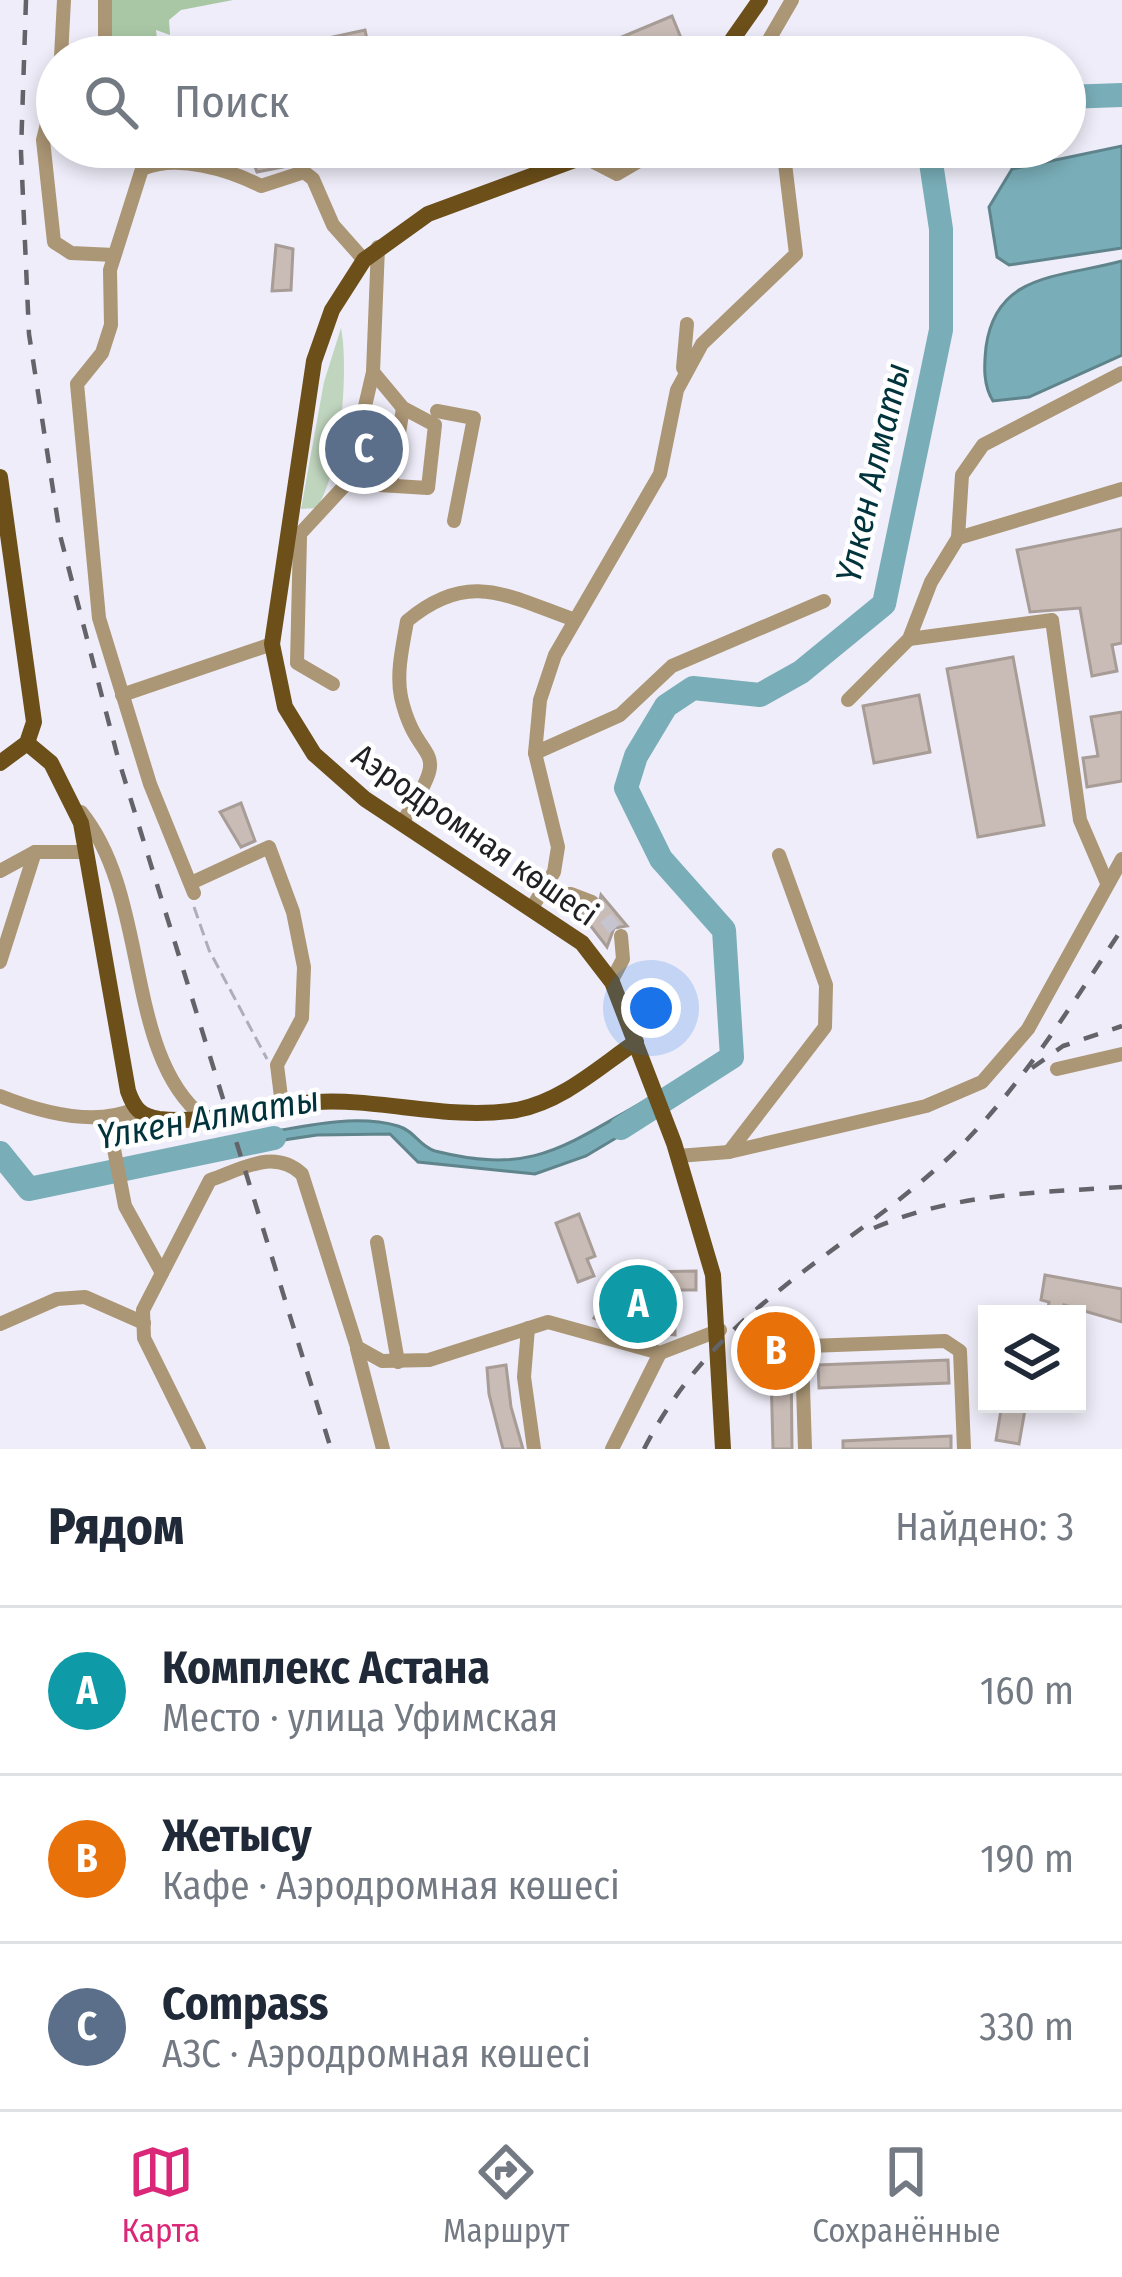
<!DOCTYPE html>
<html lang="ru">
<meta charset="utf-8">
<style>
body{margin:0;font-family:"Fira Sans Condensed",sans-serif;background:#f6f6f7;color:#1f2937}
.controls{position:absolute;right:36px;bottom:36px;display:grid;overflow:hidden;border-radius:0px;box-shadow:0 6px 18px #0003}
.controls button{width:108px;height:108px;display:grid;place-items:center;padding:0;border:0;border-bottom:3px solid #e0e1e3;background:#fff;color:#1f2937;font:60px sans-serif}
.you{position:absolute;left:651px;top:1008px;width:42px;height:42px;margin:-30px;border:9px solid #fff;border-radius:50%;background:#1a73e8;box-shadow:0 0 0 18px #1a73e833}
.badge{display:grid;place-items:center;width:78px;height:78px;border-radius:50%;background:#db2777;color:#fff;font-size:39px;font-weight:700}
.pin{position:absolute;translate:-50% -50%;border:6px solid #fff;box-shadow:0 3px 12px #0006}
.list{margin:0;padding:0;list-style:none}
h2{display:flex;justify-content:space-between;align-items:center;height:156px;margin:0;padding:0 48px;font-size:51px}
h2 small{font-size:39px;font-weight:400;color:#747a83}
.list li{display:grid;grid-template-columns:78px 1fr auto;gap:36px;align-items:center;box-sizing:border-box;height:168px;padding:0 48px;border-top:3px solid #e0e1e3}
.list b{display:block;font-size:45px;white-space:nowrap}
.list p{margin:0;font-size:39px;white-space:nowrap;color:#747a83}
.list em{font-size:39px;font-style:normal;color:#747a83}
.icon{flex:none;width:66px;height:66px;fill:none;stroke:currentColor;stroke-width:2;stroke-linecap:round;stroke-linejoin:round}
.map{position:relative;flex:none;width:1122px;height:1449px;overflow:hidden}
.search{position:absolute;background:#fff;box-shadow:0 6px 18px #0003;left:36px;right:36px;top:36px;height:132px;display:flex;align-items:center;gap:30px;box-sizing:border-box;padding:0 42px;border-radius:66px;color:#747a83;font-size:45px}
.sheet{height:660px;background:#fff}
nav{display:flex;justify-content:space-around;align-items:center;box-sizing:border-box;height:168px;border-top:3px solid #e0e1e3;background:#fff;font-size:33px;color:#747a83}
nav a{display:grid;justify-items:center;gap:6px}
nav .on{color:#db2777}
.map>svg:first-child{display:block}
.green{fill:#c0d5be}
.forest{fill:#a9c7a5}
.water{fill:#79aeb8;stroke:#5f848c;stroke-width:3}
.lines{fill:none;stroke-linecap:round;stroke-linejoin:round}
.river{stroke:#79aeb8;stroke-width:24}
.building{fill:#c9bcb7;stroke:#a89c97;stroke-width:3}
.minor-tunnel{stroke:#c5c4cf;stroke-width:14;stroke-dasharray:14 7;stroke-linecap:butt}
.path{stroke:#afaeb8;stroke-width:3;stroke-dasharray:12 6;stroke-linecap:butt}
.minor{stroke:#ab9675;stroke-width:14}
.major{stroke:#6c4f19;stroke-width:16}
.rail{stroke:#64636a;stroke-width:4.5;stroke-dasharray:15 15;stroke-linecap:butt}
.labels{text-anchor:middle;dominant-baseline:central;stroke-width:9;stroke-linejoin:round;paint-order:stroke}
.street-label{font-size:33px;fill:#212125;stroke:#fff}
.water-label{font-size:36px;font-style:italic;fill:#00333b;stroke:#fff}
</style>
<div class="map">
<svg width="1122" height="1449" viewBox="0 0 1122 1449">
<rect width="100%" height="100%" fill="#eeedf9"/>
<!-- green -->
<path class="green" d="M341,328C349,368 341,475 316,508L301,509L324,382Z"/>
<!-- forest -->
<path class="forest" d="M108,0H233L181,10L169,20L170,35L156,30L158,46L151,57H110Z"/>
<!-- water -->
<g class="water">
<path d="M1122,146V248L1009,265L997,257L989,207L1012,169Z"/>
<path d="M1122,261V355L1029,397L993,401C983,385 984,366 986,347C996,272 1060,278 1122,261Z"/>
<path d="M643,1102L651,1117L586,1156L535,1174L418,1162L390,1134L317,1135L243,1146L241,1137C289,1130 350,1112 398,1126C415,1131 419,1146 435,1151C532,1175 561,1148 643,1102Z"/>
</g>
<g class="lines">
<!-- river -->
<g class="river">
<path d="M1065,97L1122,95"/>
<path d="M621,1128L732,1057L724,930L661,859L626,788L636,756L666,706L693,688L760,695L801,672L884,604L941,330V229L930,156L939,147"/>
<path d="M0,1153L29,1189L274,1138"/>
</g>
</g>
<!-- building -->
<g class="building">
<path d="M672,16L681,38L633,57H574Z"/>
<path d="M365,30L371,57H328L324,39Z"/>
<path d="M282,147H343L308,162L257,172L252,159Z"/>
<path d="M276,245L293,249L291,290L272,291Z"/>
<path d="M1122,529V643L1112,645L1117,671L1092,676L1080,608L1030,612L1017,550Z"/>
<path d="M1013,657L1044,825L978,837L947,669Z"/>
<path d="M919,695L930,752L874,763L863,706Z"/>
<path d="M1122,712V781L1087,787L1083,758L1098,756L1091,717Z"/>
<path d="M241,803L255,841L241,847L220,812Z"/>
<path d="M601,895L627,926L614,928L607,947L580,912L598,911Z"/>
<path d="M579,1214L595,1256L587,1259L594,1276L578,1282L556,1223Z"/>
<path d="M696,1271V1290H674L675,1335L622,1331L594,1318L614,1283L644,1272Z"/>
<path d="M1045,1275L1122,1289V1322L1064,1305L1063,1314H1047L1049,1302L1041,1300Z"/>
<path d="M797,1325L791,1355L792,1449H773L771,1372L746,1367L749,1332Z"/>
<path d="M948,1360L949,1383L819,1388L818,1365Z"/>
<path d="M506,1365L511,1407L523,1449H503L489,1394L487,1368Z"/>
<path d="M1002,1404H1026L1019,1444L996,1440Z"/>
<path d="M951,1436V1449H843V1441Z"/>
</g>
<g class="lines">
<!-- minor-tunnel -->
<path class="minor-tunnel" d="M592,902L621,936"/>
<!-- path -->
<path class="path" d="M194,907L209,950L267,1059"/>
<!-- minor -->
<g class="minor">
<path d="M61,57L64,0"/>
<path d="M105,57V0"/>
<path d="M759,57L792,0"/>
<path d="M57,84L43,140L54,242L71,253L114,255"/>
<path d="M586,158L617,174L663,147"/>
<path d="M683,368L687,324"/>
<path d="M437,411L474,418L454,521"/>
<path d="M347,483L428,488L435,425L403,408L373,372"/>
<path d="M391,484L403,408"/>
<path d="M300,537L297,663L333,684"/>
<path d="M958,538L962,475L983,445L1122,373"/>
<path d="M285,550L347,483L373,372L378,247"/>
<path d="M909,639L1052,620L1080,820L1107,883"/>
<path d="M122,695L272,644"/>
<path d="M848,700L909,639L931,582L958,538L1122,489"/>
<path d="M535,753L620,715L672,666L824,601"/>
<path d="M81,812C151,898 123,1054 204,1118"/>
<path d="M401,824C457,738 418,772 401,697C396,672 403,645 407,621C469,569 507,596 575,620"/>
<path d="M0,871L35,852H86"/>
<path d="M191,883L269,847L293,912L304,967L302,1018L277,1065L282,1105"/>
<path d="M194,893L150,784L99,618L77,384L102,353L111,325L110,270L142,169C177,154 228,169 261,186L304,172L313,179L333,225L364,260"/>
<path d="M543,894H571L592,902"/>
<path d="M533,906L554,872L558,847L535,753L540,700L555,655L660,474L677,390L702,344L796,254L783,147"/>
<path d="M0,962L35,852"/>
<path d="M611,982L623,959L621,936"/>
<path d="M1057,1069L1122,1054"/>
<path d="M0,1096C40,1112 94,1127 135,1109"/>
<path d="M135,1109L113,1144L125,1206L162,1273"/>
<path d="M729,1152L825,1027L826,985L779,855"/>
<path d="M678,1156L729,1152L926,1106L982,1082L1028,1029L1122,859"/>
<path d="M377,1242L398,1362"/>
<path d="M0,1324L57,1299L85,1297L144,1323"/>
<path d="M528,1328L524,1377L534,1449"/>
<path d="M357,1349L383,1449"/>
<path d="M199,1449L144,1338L143,1310L210,1180C242,1169 274,1148 302,1174L357,1347L382,1361L429,1360L548,1322L660,1353L720,1330"/>
<path d="M612,1449L660,1353"/>
<path d="M805,1449L802,1355L809,1346L945,1341L960,1351L964,1449"/>
</g>
<!-- major -->
<g class="major">
<path d="M720,57L760,0"/>
<path d="M610,147L428,214L364,260L332,310L314,361L272,644L285,707L314,754L365,799L582,943L612,982L674,1143L713,1275L723,1449"/>
<path d="M0,477L34,722L27,743L0,763"/>
<path d="M27,743L51,763L81,823L128,1091C134,1108 140,1116 159,1119C210,1125 263,1105 315,1102C382,1098 449,1121 517,1110C563,1101 599,1067 636,1042"/>
</g>
<!-- rail -->
<g class="rail">
<path d="M26,0L21,152L29,334L60,535L118,758L331,1449"/>
<path d="M1032,1068L1063,1046L1122,1026"/>
<path d="M874,1228C955,1193 1035,1193 1122,1187"/>
<path d="M644,1449C716,1308 837,1259 945,1161C1015,1097 1070,1007 1122,929"/>
</g>
</g>
<g class="labels">
<!-- street labels -->
<g class="street-label">
<text transform="translate(475 835) rotate(35)">Аэродромная көшесі</text>
</g>
<!-- water labels -->
<g class="water-label">
<text transform="translate(873 473) rotate(-77)">Үлкен Алматы</text>
<text transform="translate(208 1118) rotate(-10)">Үлкен Алматы</text>
</g>
</g>
</svg>
<div class="controls">
<button><svg class="icon" aria-label="layers" viewBox="0 0 24 24"><path d="M12 4l9 5-9 5-9-5zM3 14l9 5 9-5"/></svg></button>
</div>
<div class="you"></div>
<div class="pin badge" style="left:638px;top:1304px;background:#0f9aa8">A</div>
<div class="pin badge" style="left:776px;top:1351px;background:#e8710a">B</div>
<div class="pin badge" style="left:364px;top:449px;background:#5c6f8a">C</div>
<div class="search"><svg class="icon" aria-label="search" viewBox="0 0 24 24"><circle cx="10" cy="10" r="6"/><path d="M15 15l6 6"/></svg>Поиск</div>
</div>
<section class="sheet">
<h2>Рядом<small>Найдено: 3</small></h2>
<ul class="list">
<li><span class="badge" style="background:#0f9aa8">A</span><div><b>Комплекс Астана</b><p>Место · улица Уфимская</p></div><em>160 m</em></li>
<li><span class="badge" style="background:#e8710a">B</span><div><b>Жетысу</b><p>Кафе · Аэродромная көшесі</p></div><em>190 m</em></li>
<li><span class="badge" style="background:#5c6f8a">C</span><div><b>Compass</b><p>АЗС · Аэродромная көшесі</p></div><em>330 m</em></li>
</ul>
</section>
<nav>
<a class="on"><svg class="icon" aria-label="map" viewBox="0 0 24 24"><path d="M3 6l6-2 6 2 6-2v14l-6 2-6-2-6 2zM9 4v14M15 6v14"/></svg>Карта</a>
<a><svg class="icon" aria-label="directions" viewBox="0 0 24 24"><path d="M12 3l9 9-9 9-9-9zM9 14v-3h6M13 9l2 2-2 2"/></svg>Маршрут</a>
<a><svg class="icon" aria-label="saved" viewBox="0 0 24 24"><path d="M7 4h10v16l-5-4-5 4z"/></svg>Сохранённые</a>
</nav>
